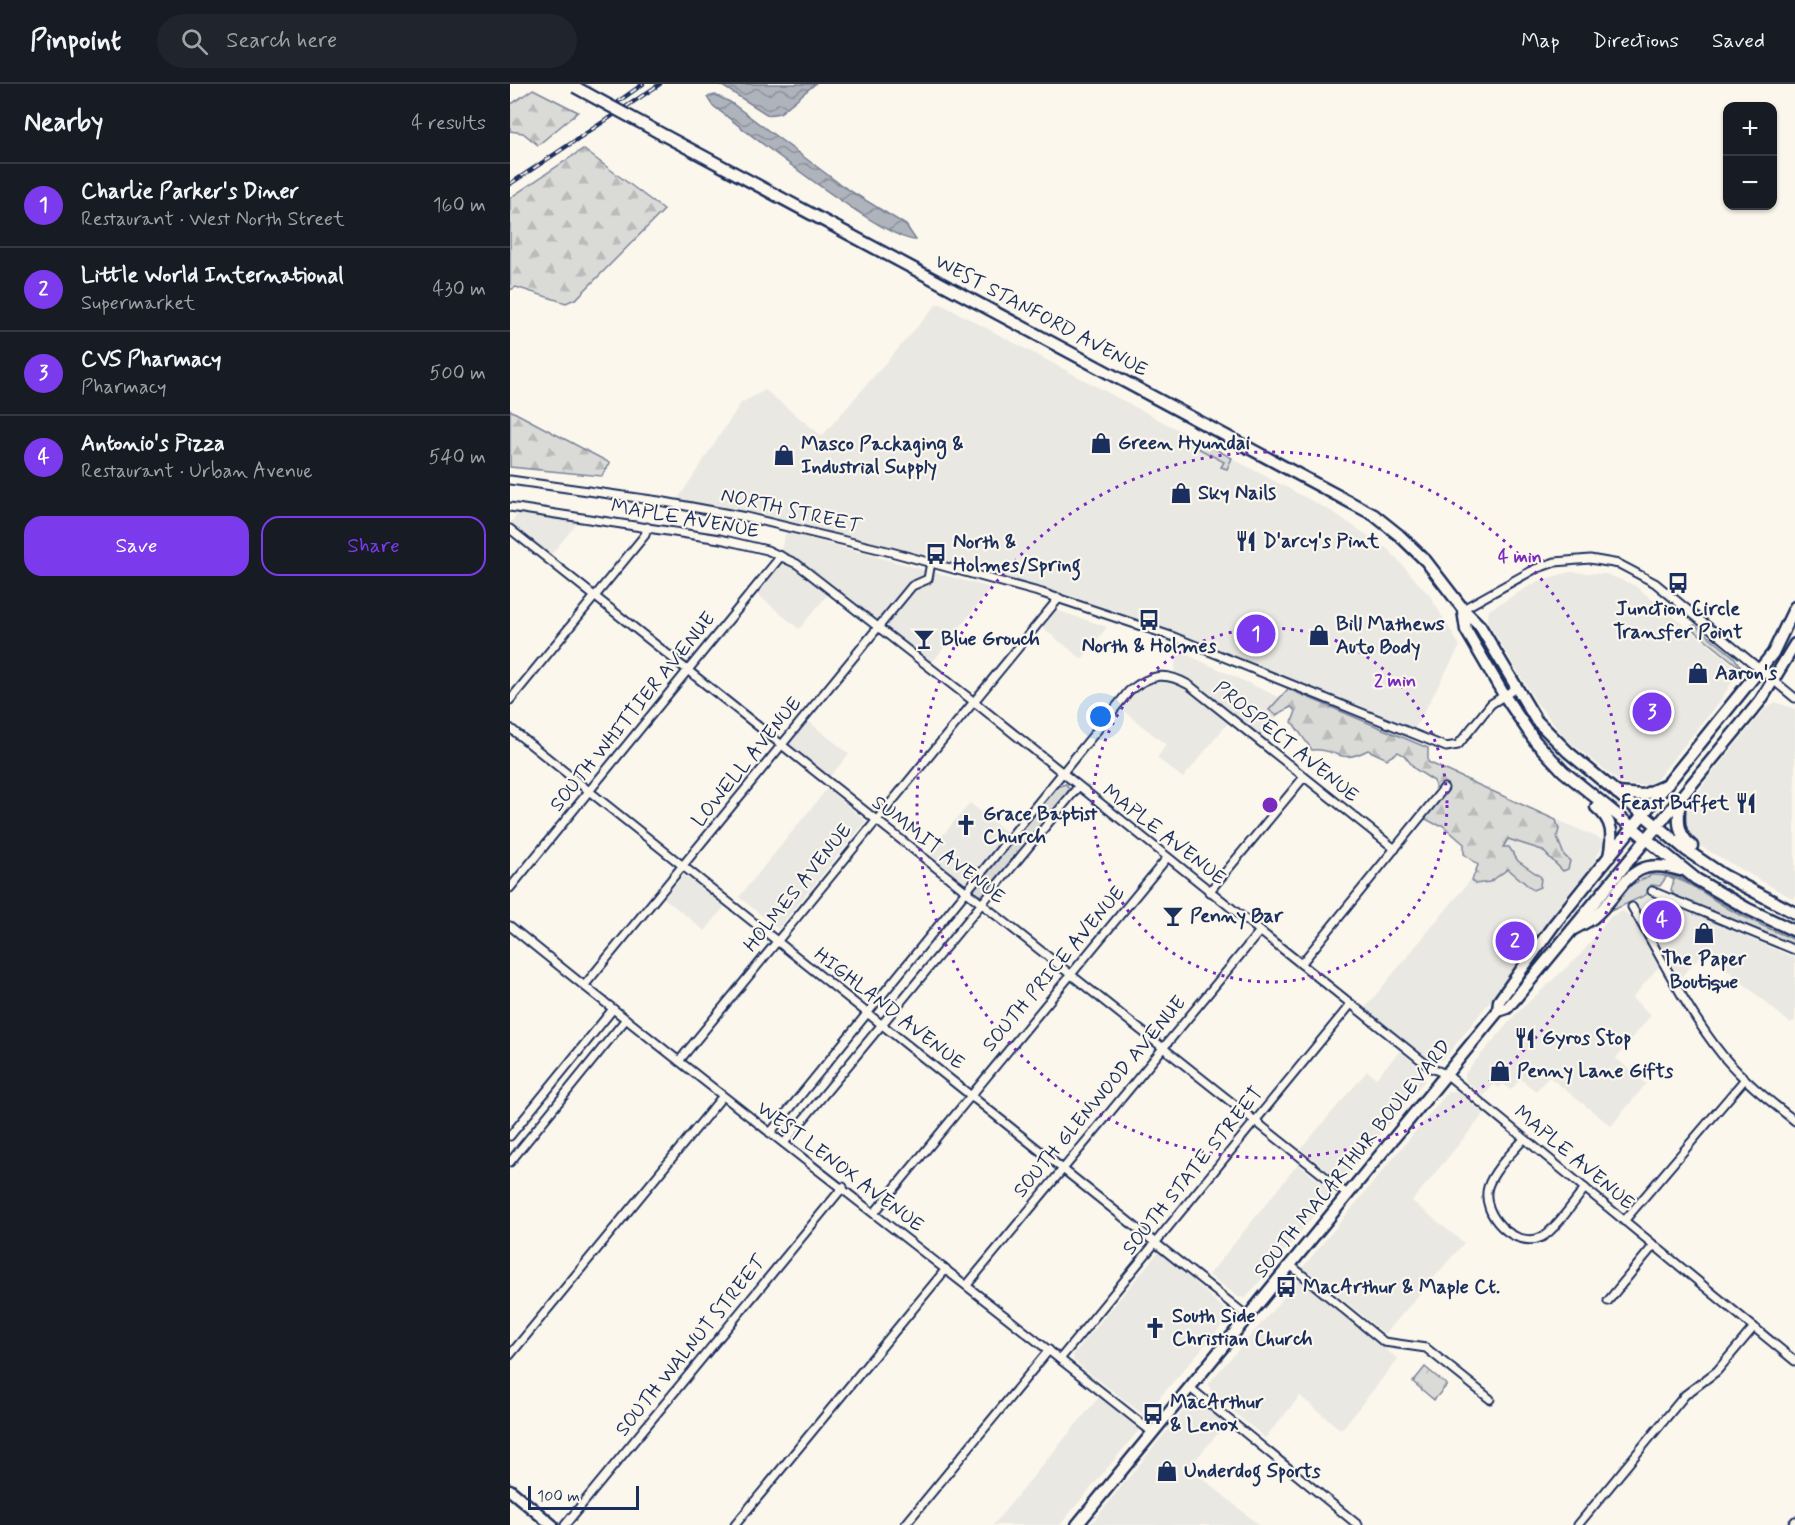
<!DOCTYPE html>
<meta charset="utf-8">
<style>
body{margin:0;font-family:Mynerve,sans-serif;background:#20242c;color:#f1f3f6}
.controls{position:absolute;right:18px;top:18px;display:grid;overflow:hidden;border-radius:12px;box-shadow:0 2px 4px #0004}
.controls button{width:54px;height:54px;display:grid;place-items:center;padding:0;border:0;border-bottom:2px solid #363941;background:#171b24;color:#f1f3f6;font:30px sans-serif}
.scale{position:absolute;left:18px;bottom:15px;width:111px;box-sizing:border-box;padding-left:6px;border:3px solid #1b2f5e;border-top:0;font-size:16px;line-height:21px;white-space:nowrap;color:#1b2f5e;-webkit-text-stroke:4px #fbf7ec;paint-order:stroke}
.you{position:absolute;left:591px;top:633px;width:21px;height:21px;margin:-15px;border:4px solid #fff;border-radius:50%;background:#1a73e8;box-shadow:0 0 0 9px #1a73e833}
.badge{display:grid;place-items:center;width:39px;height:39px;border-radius:50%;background:#7c3aed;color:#fff;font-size:20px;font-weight:700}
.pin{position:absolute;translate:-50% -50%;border:3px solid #fff;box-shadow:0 2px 6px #0006}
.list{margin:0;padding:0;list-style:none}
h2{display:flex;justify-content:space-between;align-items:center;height:78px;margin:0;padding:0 24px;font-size:26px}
h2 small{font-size:20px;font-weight:400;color:#9ea1a6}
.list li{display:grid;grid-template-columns:39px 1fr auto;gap:18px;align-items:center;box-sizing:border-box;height:84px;padding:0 24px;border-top:2px solid #363941}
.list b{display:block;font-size:22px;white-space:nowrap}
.list p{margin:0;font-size:20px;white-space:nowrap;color:#9ea1a6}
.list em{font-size:20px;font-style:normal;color:#9ea1a6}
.actions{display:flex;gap:12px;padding:18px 24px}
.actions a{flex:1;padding:14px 0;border:2px solid #7c3aed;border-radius:18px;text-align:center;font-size:21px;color:#7c3aed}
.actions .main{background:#7c3aed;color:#fff}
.icon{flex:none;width:33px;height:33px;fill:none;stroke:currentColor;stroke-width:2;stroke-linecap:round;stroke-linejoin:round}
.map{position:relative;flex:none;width:1285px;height:1441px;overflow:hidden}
header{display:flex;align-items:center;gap:36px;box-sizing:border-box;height:84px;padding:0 30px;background:#171b24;border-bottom:2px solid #363941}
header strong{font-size:28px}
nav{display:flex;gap:33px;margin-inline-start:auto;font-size:21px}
.search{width:420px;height:54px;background:#20242c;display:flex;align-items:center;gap:15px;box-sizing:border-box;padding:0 21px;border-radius:33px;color:#9ea1a6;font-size:22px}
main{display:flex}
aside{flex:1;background:#171b24}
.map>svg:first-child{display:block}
.built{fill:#eae8e2}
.grass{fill:#dadad7;stroke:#7a849a;stroke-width:1.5}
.forest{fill:url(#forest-firs);stroke:#7a849a;stroke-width:1.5}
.park{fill:url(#park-crowns);stroke:#7a849a;stroke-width:1.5}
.water{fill:url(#water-waves);stroke:#747e96;stroke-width:1.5}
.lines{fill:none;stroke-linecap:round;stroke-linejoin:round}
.street-casing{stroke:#1b2f5e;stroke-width:11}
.secondary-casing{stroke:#1b2f5e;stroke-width:15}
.primary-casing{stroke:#1b2f5e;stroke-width:15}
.street{stroke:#fbf7ec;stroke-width:7}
.secondary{stroke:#fbf7ec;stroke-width:10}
.primary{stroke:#fbf7ec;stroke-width:10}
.rail-casing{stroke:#1b2f5e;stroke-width:4.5}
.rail{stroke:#fbf7ec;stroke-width:2;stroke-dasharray:7;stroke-linecap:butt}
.primary-bridge-casing{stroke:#1b2f5e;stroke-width:15;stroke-linecap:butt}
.primary-bridge{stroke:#fbf7ec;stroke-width:10}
.ring{fill:none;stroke:#7b2cbf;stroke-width:3;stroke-dasharray:3 6}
.labels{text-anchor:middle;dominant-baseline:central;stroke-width:4.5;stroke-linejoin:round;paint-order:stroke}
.street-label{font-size:20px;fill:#1b2f5e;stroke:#fbf7ec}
.poi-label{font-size:20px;font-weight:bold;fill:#1b2f5e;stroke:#fbf7ec;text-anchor:start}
.centre{fill:#7b2cbf;stroke:#fbf7ec;stroke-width:3}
.ring-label{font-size:18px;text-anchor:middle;font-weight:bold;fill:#7b2cbf;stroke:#fbf7ec;stroke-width:4.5;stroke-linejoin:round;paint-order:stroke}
</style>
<header>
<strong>Pinpoint</strong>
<div class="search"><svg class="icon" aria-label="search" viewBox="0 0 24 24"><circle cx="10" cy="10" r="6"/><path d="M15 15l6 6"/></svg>Search here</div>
<nav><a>Map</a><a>Directions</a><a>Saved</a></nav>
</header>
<main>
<aside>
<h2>Nearby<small>4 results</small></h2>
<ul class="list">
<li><span class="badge">1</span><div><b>Charlie Parker's Diner</b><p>Restaurant · West North Street</p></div><em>160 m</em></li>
<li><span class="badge">2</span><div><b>Little World International</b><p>Supermarket</p></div><em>430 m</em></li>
<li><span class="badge">3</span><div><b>CVS Pharmacy</b><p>Pharmacy</p></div><em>500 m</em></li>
<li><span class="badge">4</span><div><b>Antonio's Pizza</b><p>Restaurant · Urban Avenue</p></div><em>540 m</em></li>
</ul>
<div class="actions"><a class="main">Save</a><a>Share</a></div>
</aside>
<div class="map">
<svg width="1285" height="1441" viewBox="0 0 1285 1441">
<defs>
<pattern id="forest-firs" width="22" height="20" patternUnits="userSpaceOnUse" patternTransform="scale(1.5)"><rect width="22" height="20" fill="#dadad7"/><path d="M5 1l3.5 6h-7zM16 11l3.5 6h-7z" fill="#babbbb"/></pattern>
<pattern id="park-crowns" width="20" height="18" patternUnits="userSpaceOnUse" patternTransform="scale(1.5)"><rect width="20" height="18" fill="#dadad7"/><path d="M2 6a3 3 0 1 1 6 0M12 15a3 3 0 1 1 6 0" fill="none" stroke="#babbbb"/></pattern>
<pattern id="water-waves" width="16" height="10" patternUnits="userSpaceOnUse" patternTransform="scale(1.5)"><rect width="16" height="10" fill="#afb3bb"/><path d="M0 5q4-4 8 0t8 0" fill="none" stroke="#8e929b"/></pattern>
</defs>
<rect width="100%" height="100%" fill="#fbf7ec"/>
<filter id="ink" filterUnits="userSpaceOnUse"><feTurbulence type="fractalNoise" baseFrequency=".0167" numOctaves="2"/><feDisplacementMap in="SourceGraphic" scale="12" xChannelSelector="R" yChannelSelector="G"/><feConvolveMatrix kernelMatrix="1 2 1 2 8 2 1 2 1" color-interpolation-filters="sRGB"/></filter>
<g filter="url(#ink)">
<!-- built -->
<g class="built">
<path d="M427,220H431L821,427L879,466L920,512L950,562L904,646L661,546L548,508L427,474L279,438L168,415L231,319L255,306L312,352Z"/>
<path d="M8,429L68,438L40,472L0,440Z"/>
<path d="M276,448L481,504L421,580L309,490L271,466Z"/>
<path d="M274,478L319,509L289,545L247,510Z"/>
<path d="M1060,488L1096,490L1124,501L1230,586L1207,621L1146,696L1136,701H1114L1056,655L1026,618L977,537L979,526L1028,497Z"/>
<path d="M543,525L597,543L572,575L530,542Z"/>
<path d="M667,566L779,618L750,653L680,595L664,589Z"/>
<path d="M650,594L664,597L678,605L718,639L673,694L647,674L656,661L610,624L637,599Z"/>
<path d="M1265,618L1285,625V816L1185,759L1178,749L1175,730L1196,697L1255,625Z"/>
<path d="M298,637L339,670L318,695L279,660Z"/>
<path d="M317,705L356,737L268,845L229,813Z"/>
<path d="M460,719L499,750L456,804L416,771Z"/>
<path d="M1020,724L1093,756V762L1081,782L1045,827L993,901L934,975L926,977L917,975L854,925Z"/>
<path d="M174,791L215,822L195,847L154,814Z"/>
<path d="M1138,810L1285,874V937L1280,939L1195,867L1170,894L1123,819Z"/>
<path d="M1113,827L1120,832L1151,880L1122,914L1141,931L1106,974L1136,1000L1101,1042L1039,993L1026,1007L1010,995L1001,1006L993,1000L989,1004L984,1000L974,1012L955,996V989L1007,929L1071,870L1101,832Z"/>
<path d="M890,967L914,987L915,996L834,1094L828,1095L791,1065L857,987L866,994Z"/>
<path d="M946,1007L974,1030L902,1117L954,1159L875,1250L793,1183L938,1008Z"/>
<path d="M788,1080L819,1105L820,1112L736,1214L728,1213L699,1191Z"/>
<path d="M650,1166L716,1227L714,1239L638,1327L631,1329L564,1277L563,1271Z"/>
<path d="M789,1196L888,1275L831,1346L790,1312L755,1354L701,1309L699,1299Z"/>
<path d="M589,1313L629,1346L550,1441H483Z"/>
<path d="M682,1316L688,1317L717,1339L679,1383L749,1441H580Z"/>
</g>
<!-- grass -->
<g class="grass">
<path d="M685,354L722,374L717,385L711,383L714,378L682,361Z"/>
<path d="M1185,541L1224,573L1232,585L1180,543Z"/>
<path d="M556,700L559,705L555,713L473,811H466L464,805L546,703Z"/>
<path d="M1142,787H1153L1170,793L1285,854L1225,826L1169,794Z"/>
<path d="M1141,791C1171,789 1196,812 1221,826C1242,837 1264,847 1285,856V862L1164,811L1161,806L1164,796L1157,792L1150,802L1141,801L1136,811L1101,827L1119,802Z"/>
</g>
<!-- forest -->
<g class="forest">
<path d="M23,5L68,28L28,61L13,49L0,47V21Z"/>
<path d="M73,65L154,126L67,214L56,219L6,203L0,206V114Z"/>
<path d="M0,326L100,379L92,392L0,383Z"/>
<path d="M778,605L918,664V678L1046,736L1049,745L1047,753L1054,771L1060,777L1058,785L1053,787L1032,766L998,755L993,763H999L1008,777L1031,793L1030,803L1023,806L998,785L980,798L965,800L962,796L968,781L954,770V760L932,741L925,740L914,734L927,714L924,697L905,685L894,671L888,668L877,675L858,666C827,682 827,663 802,666L782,638L786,627L781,623L766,631L759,626Z"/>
</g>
<!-- park -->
<path class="park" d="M915,1283L937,1301L924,1316L903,1298Z"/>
<!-- water -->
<g class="water">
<path d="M209,0H305L270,29L258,31Z"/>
<path d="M205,11L220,18L334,103L396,141L406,156C376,158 233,45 202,21L197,13Z"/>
</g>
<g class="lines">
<defs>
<g id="street">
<path d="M0,396L149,417L236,433L381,468L532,509L664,553L936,663L948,661L981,620L1006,604"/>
<path d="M0,423L210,455L257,466L287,480L463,617L921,984L936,990L1285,1277"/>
<path d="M0,445L837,1110"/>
<path d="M953,525L1025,485L1045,478L1080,475L1109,480L1145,499L1285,614"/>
<path d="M0,616L135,451L137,443"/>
<path d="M0,644L737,1232"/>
<path d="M0,804L271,472"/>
<path d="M1142,807L1285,866"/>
<path d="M699,808L794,693"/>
<path d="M1122,823C1150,871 1178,929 1213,972C1234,997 1260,1017 1285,1037"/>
<path d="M0,842C211,1014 429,1178 642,1348"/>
<path d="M791,880L934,704"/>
<path d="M74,902L402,502L418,495L421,478"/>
<path d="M169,977L549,514"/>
<path d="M260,1049L619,607C641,590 655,587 679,601L885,765"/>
<path d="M0,1052L103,925"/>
<path d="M1014,1055C1002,1069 984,1085 978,1103C970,1130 1005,1166 1032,1153C1045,1146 1065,1117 1075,1104"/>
<path d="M274,1059L568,703"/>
<path d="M0,1078L116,935"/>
<path d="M365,1128L657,774"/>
<path d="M1114,1137L1235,995"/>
<path d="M779,1180L874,1258L916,1264L980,1315"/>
<path d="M457,1201L750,847"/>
<path d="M1098,1217L1144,1161"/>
<path d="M0,1271L212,1013"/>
<path d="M550,1275L841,920"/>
<path d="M679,1303L848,1441"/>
<path d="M55,1441L333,1103"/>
<path d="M225,1441L436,1185"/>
<path d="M395,1441L539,1266"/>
<path d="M1068,1441L1175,1311L1207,1287L1244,1243"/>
<path d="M1282,1441L1285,1437"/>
</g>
<g id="secondary">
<path d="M988,927L997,924L1005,915L1251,616L1285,560"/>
<path d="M0,1406L42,1441"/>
<path d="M567,1441L988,927L989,917L1043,842L1263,569L1285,523"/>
</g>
<g id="primary">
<path d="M148,48L864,431L889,451L916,477L953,525L970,542L1026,636L1058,668L1176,766L1213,791L1285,829"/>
<path d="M953,526L956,546L994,611L1025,657L1053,687L1186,795L1238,825L1285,847"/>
<path d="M1107,709L1133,711L1158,700"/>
<path d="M1170,715C1168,734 1166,750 1182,762"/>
<path d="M1086,723C1104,737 1103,752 1099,773"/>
<path d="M1062,846C1069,842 1077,838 1083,834C1115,807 1117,770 1170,786"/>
</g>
</defs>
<!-- street casing -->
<use href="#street" class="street-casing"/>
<!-- secondary casing -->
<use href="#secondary" class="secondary-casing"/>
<!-- primary casing -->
<use href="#primary" class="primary-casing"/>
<!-- street -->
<use href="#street" class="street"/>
<!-- secondary -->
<use href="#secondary" class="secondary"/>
<!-- primary -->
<use href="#primary" class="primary"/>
<defs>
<g id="rail">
<path d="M109,17L133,0"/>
<path d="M0,100L150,0"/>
</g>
</defs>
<!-- rail casing -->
<use href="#rail" class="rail-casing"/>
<!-- rail -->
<use href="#rail" class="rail"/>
<defs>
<path id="primary-bridge" d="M65,3L148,48"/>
</defs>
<!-- primary-bridge casing -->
<use href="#primary-bridge" class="primary-bridge-casing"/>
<!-- primary-bridge -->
<use href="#primary-bridge" class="primary-bridge"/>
</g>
</g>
<!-- distance rings -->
<g class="ring">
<circle cx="760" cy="721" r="177"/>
<circle cx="760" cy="721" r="353"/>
</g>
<!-- icons -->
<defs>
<symbol id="shop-bare" viewBox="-9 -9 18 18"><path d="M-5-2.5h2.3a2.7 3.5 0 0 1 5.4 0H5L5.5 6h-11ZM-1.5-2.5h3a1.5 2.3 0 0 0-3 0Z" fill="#1b2f5e" stroke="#fbf7ec" stroke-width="2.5" paint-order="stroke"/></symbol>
<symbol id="restaurant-bare" viewBox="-9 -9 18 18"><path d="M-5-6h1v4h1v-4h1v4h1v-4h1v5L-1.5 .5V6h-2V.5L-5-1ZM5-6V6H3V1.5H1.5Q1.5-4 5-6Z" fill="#1b2f5e" stroke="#fbf7ec" stroke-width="2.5" paint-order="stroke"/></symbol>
<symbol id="bus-bare" viewBox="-9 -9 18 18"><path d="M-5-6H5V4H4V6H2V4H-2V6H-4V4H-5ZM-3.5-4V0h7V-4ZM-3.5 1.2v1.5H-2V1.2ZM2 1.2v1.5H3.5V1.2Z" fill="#1b2f5e" stroke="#fbf7ec" stroke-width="2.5" paint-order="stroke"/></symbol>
<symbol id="bar-bare" viewBox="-9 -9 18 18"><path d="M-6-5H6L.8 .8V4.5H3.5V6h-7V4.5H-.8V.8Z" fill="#1b2f5e" stroke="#fbf7ec" stroke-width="2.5" paint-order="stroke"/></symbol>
<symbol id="church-bare" viewBox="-9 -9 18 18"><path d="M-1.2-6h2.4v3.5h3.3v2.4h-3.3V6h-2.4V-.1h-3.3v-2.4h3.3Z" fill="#1b2f5e" stroke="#fbf7ec" stroke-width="2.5" paint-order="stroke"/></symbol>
</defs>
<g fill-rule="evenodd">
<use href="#shop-bare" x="576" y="344" width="30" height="30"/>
<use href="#shop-bare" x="259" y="356" width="30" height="30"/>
<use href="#shop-bare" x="656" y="394" width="30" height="30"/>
<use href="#restaurant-bare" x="721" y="442" width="30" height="30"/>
<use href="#bus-bare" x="411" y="455" width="30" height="30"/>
<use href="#bus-bare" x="1153" y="484" width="30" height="30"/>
<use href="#bus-bare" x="624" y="521" width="30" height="30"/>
<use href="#shop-bare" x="794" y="536" width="30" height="30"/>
<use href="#bar-bare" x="399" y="540" width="30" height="30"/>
<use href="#shop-bare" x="1173" y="574" width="30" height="30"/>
<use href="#restaurant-bare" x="1221" y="704" width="30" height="30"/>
<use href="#church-bare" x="441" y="726" width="30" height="30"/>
<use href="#bar-bare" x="648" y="817" width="30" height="30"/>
<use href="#shop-bare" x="1179" y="834" width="30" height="30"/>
<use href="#restaurant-bare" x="1000" y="939" width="30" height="30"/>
<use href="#shop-bare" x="975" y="972" width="30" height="30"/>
<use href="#bus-bare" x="761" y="1188" width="30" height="30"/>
<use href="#church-bare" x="630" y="1229" width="30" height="30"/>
<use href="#bus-bare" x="628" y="1315" width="30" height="30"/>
<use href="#shop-bare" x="642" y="1372" width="30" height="30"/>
</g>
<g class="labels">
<!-- street labels -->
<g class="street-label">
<text transform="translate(531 232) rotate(28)">WEST STANFORD AVENUE</text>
<text transform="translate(281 427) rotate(13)">NORTH STREET</text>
<text transform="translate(175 435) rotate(10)">MAPLE AVENUE</text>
<text transform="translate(123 628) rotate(-51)">SOUTH WHITTIER AVENUE</text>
<text transform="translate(776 658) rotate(39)">PROSPECT AVENUE</text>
<text transform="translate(237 678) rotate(-51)">LOWELL AVENUE</text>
<text transform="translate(654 751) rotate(38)">MAPLE AVENUE</text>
<text transform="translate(428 766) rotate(38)">SUMMIT AVENUE</text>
<text transform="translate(288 804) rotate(-51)">HOLMES AVENUE</text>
<text transform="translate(544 885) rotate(-50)">SOUTH PRICE AVENUE</text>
<text transform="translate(379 925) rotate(38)">HIGHLAND AVENUE</text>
<text transform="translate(590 1013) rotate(-50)">SOUTH GLENWOOD AVENUE</text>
<text transform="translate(1064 1074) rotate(40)">MAPLE AVENUE</text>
<text transform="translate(843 1075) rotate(-51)">SOUTH MACARTHUR BOULEVARD</text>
<text transform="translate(330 1083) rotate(37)">WEST LENOX AVENUE</text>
<text transform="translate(683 1087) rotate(-51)">SOUTH STATE STREET</text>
<text transform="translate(181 1262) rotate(-51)">SOUTH WALNUT STREET</text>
</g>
<!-- poi labels -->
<g class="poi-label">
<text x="608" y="359">Green Hyundai</text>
<text x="291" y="360">Masco Packaging &amp;<tspan x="291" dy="23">Industrial Supply</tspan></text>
<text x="688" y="409">Sky Nails</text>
<text x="753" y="457">D'arcy's Pint</text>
<text x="443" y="458">North &amp;<tspan x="443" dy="23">Holmes/Spring</tspan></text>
<text x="1168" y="525" text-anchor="middle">Junction Circle<tspan x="1168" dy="23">Transfer Point</tspan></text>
<text x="826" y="540">Bill Mathews<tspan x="826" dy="23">Auto Body</tspan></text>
<text x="431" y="555">Blue Grouch</text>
<text x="639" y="562" text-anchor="middle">North &amp; Holmes</text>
<text x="1205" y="589">Aaron's</text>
<text x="1219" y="719" text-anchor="end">Feast Buffet</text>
<text x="473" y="730">Grace Baptist<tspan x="473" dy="23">Church</tspan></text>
<text x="680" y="832">Penny Bar</text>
<text x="1194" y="875" text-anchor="middle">The Paper<tspan x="1194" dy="23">Boutique</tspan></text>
<text x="1032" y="954">Gyros Stop</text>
<text x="1007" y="987">Penny Lane Gifts</text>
<text x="793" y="1203">MacArthur &amp; Maple Ct.</text>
<text x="662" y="1232">South Side<tspan x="662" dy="23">Christian Church</tspan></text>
<text x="660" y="1318">MacArthur<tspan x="660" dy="23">&amp; Lenox</tspan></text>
<text x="674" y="1387">Underdog Sports</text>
</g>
</g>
<circle cx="760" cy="721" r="9" class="centre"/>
<g class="ring-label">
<text x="1010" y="478">4 min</text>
<text x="885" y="602">2 min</text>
</g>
</svg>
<div class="controls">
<button>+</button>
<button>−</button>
</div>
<div class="scale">100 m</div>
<div class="you"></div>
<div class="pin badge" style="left:746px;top:550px">1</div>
<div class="pin badge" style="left:1005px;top:857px">2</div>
<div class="pin badge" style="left:1142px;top:628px">3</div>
<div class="pin badge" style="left:1152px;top:836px">4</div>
</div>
</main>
